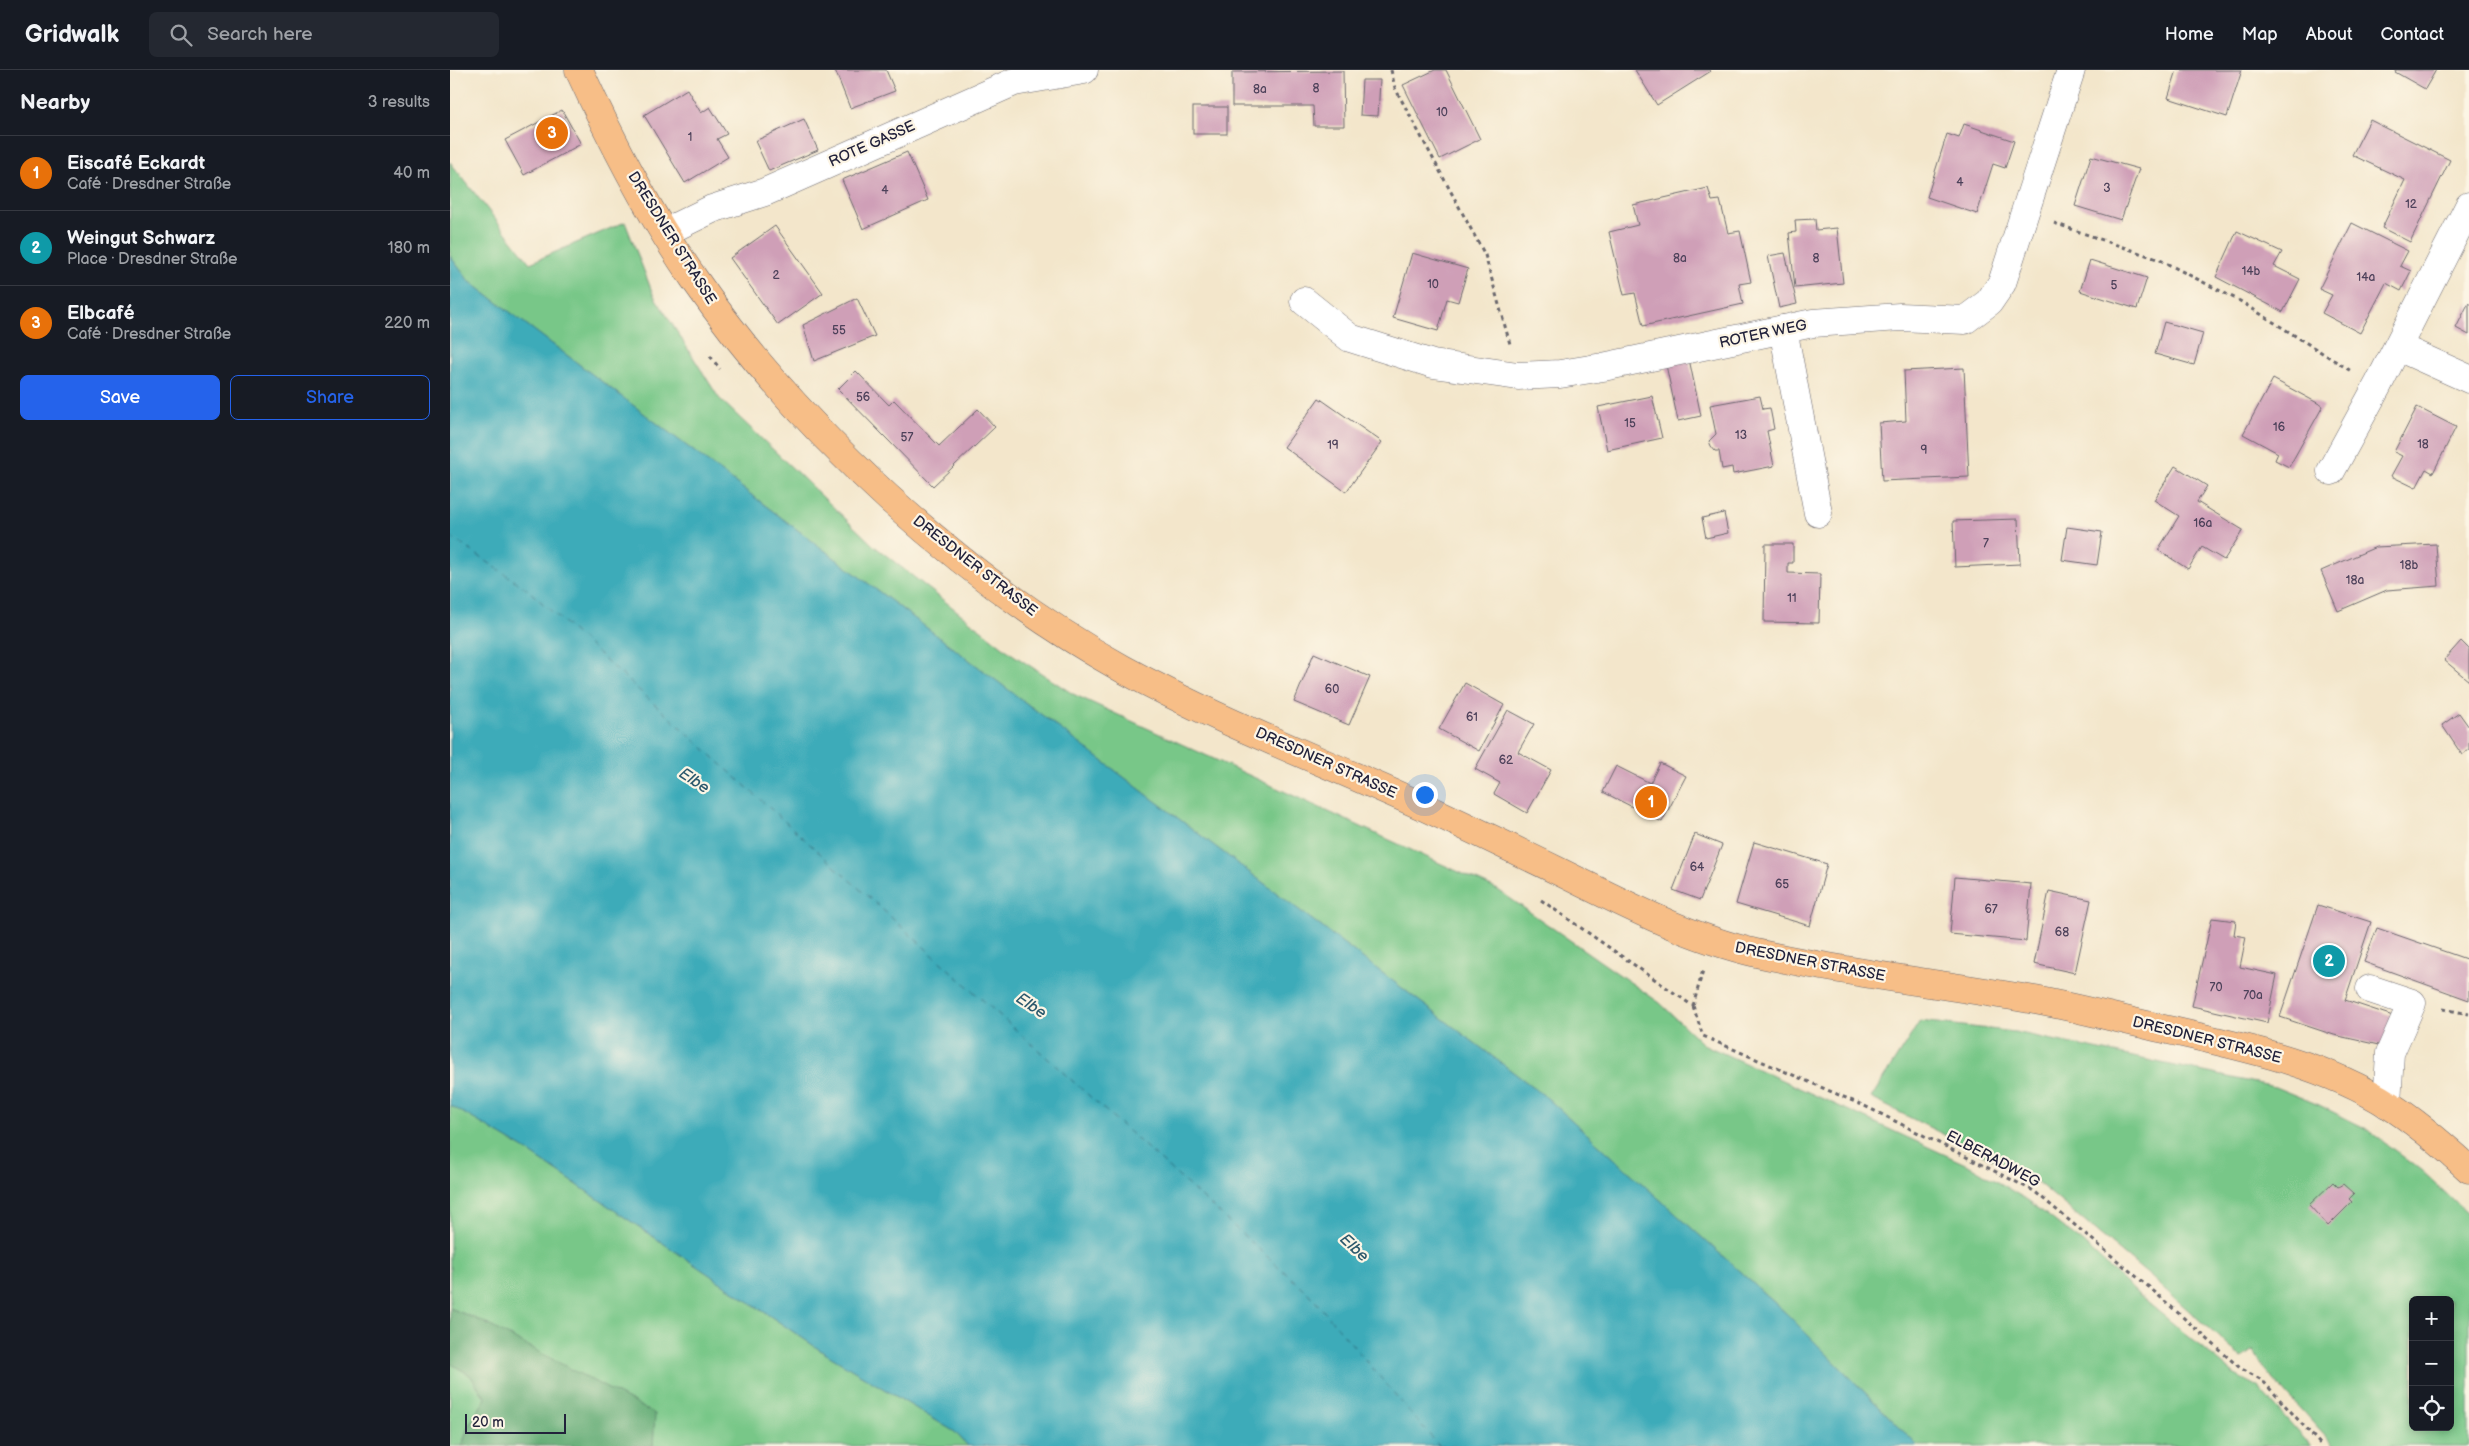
<!DOCTYPE html>
<meta charset="utf-8">
<style>
body{margin:0;font-family:"Balsamiq Sans",sans-serif;background:#242831;color:#f1f3f6}
.controls{position:absolute;right:15px;bottom:15px;display:grid;overflow:hidden;border-radius:8px;box-shadow:0 2px 8px #0003}
.controls button{width:45px;height:45px;display:grid;place-items:center;padding:0;border:0;border-bottom:1px solid #363941;background:#171b24;color:#f1f3f6;font:25px sans-serif}
.scale{position:absolute;left:15px;bottom:12px;width:101px;box-sizing:border-box;padding-left:5px;border:2px solid #22223b;border-top:0;font-size:14px;line-height:18px;white-space:nowrap;color:#22223b;-webkit-text-stroke:4px #fcf5e5;paint-order:stroke}
.you{position:absolute;left:974px;top:724px;width:18px;height:18px;margin:-12px;border:4px solid #fff;border-radius:50%;background:#1a73e8;box-shadow:0 0 0 8px #1a73e833}
.badge{display:grid;place-items:center;width:32px;height:32px;border-radius:50%;background:#2563eb;color:#fff;font-size:16px;font-weight:700}
.pin{position:absolute;translate:-50% -50%;border:2px solid #fff;box-shadow:0 1px 5px #0006}
.list{margin:0;padding:0;list-style:none}
h2{display:flex;justify-content:space-between;align-items:center;height:65px;margin:0;padding:0 20px;font-size:21px}
h2 small{font-size:16px;font-weight:400;color:#9ea1a6}
.list li{display:grid;grid-template-columns:32px 1fr auto;gap:15px;align-items:center;box-sizing:border-box;height:75px;padding:0 20px;border-top:1px solid #363941}
.list b{display:block;font-size:19px;white-space:nowrap}
.list p{margin:0;font-size:16px;white-space:nowrap;color:#9ea1a6}
.list em{font-size:16px;font-style:normal;color:#9ea1a6}
.actions{display:flex;gap:10px;padding:15px 20px}
.actions a{flex:1;padding:11px 0;border:1px solid #2563eb;border-radius:8px;text-align:center;font-size:18px;color:#2563eb}
.actions .main{background:#2563eb;color:#fff}
.icon{flex:none;width:28px;height:28px;fill:none;stroke:currentColor;stroke-width:2;stroke-linecap:round;stroke-linejoin:round}
.map{position:relative;flex:none;width:2019px;height:1376px;overflow:hidden}
header{display:flex;align-items:center;gap:30px;box-sizing:border-box;height:70px;padding:0 25px;background:#171b24;border-bottom:1px solid #363941}
header strong{font-size:24px}
nav{display:flex;gap:28px;margin-inline-start:auto;font-size:18px}
.search{width:350px;height:45px;background:#242831;display:flex;align-items:center;gap:12px;box-sizing:border-box;padding:0 18px;border-radius:8px;color:#9ea1a6;font-size:19px}
main{display:flex}
aside{flex:1;background:#171b24}
.map>svg:first-child{display:block}
.green{fill:#78c788;stroke:#4d7462;fill-rule:evenodd}
.forest{fill:#62ac74;stroke:#426758}
.water{fill:#3cabb9;stroke:#2f667a}
.lines{fill:none;stroke-linecap:round;stroke-linejoin:round}
.ferry{stroke:#2c596d;stroke-width:1;stroke-dasharray:6 5;stroke-linecap:butt}
.building{fill:#cf9fb7}
.minor-casing{stroke:#6b676d;stroke-width:29}
.major-casing{stroke:#6b676d;stroke-width:29}
.path{stroke:#6b676d;stroke-width:3;stroke-dasharray:4 4;stroke-linecap:butt}
.minor{stroke:#fff;stroke-width:28}
.major{stroke:#f7be87;stroke-width:28}
.labels{text-anchor:middle;dominant-baseline:central;stroke-width:4.5;stroke-linejoin:round;paint-order:stroke}
.number-label{font-size:12px;fill:#4d415a}
.street-label{font-size:15px;fill:#22223b;stroke:#fcf5e5}
.water-label{font-size:16px;font-style:italic;fill:#2c596d;stroke:#fcf5e5}
</style>
<header>
<strong>Gridwalk</strong>
<div class="search"><svg class="icon" aria-label="search" viewBox="0 0 24 24"><circle cx="10" cy="10" r="6"/><path d="M15 15l6 6"/></svg>Search here</div>
<nav><a>Home</a><a>Map</a><a>About</a><a>Contact</a></nav>
</header>
<main>
<aside>
<h2>Nearby<small>3 results</small></h2>
<ul class="list">
<li><span class="badge" style="background:#e8710a">1</span><div><b>Eiscafé Eckardt</b><p>Café · Dresdner Straße</p></div><em>40 m</em></li>
<li><span class="badge" style="background:#0f9aa8">2</span><div><b>Weingut Schwarz</b><p>Place · Dresdner Straße</p></div><em>180 m</em></li>
<li><span class="badge" style="background:#e8710a">3</span><div><b>Elbcafé</b><p>Café · Dresdner Straße</p></div><em>220 m</em></li>
</ul>
<div class="actions"><a class="main">Save</a><a>Share</a></div>
</aside>
<div class="map">
<svg width="2019" height="1376" viewBox="0 0 2019 1376">
<rect width="100%" height="100%" fill="#fcf5e5"/>
<filter id="ink" filterUnits="userSpaceOnUse"><feTurbulence type="fractalNoise" baseFrequency=".02" numOctaves="2"/><feDisplacementMap in="SourceGraphic" scale="10" xChannelSelector="R" yChannelSelector="G"/><feConvolveMatrix kernelMatrix="1 2 1 2 8 2 1 2 1" color-interpolation-filters="sRGB"/></filter>
<filter id="wash" filterUnits="userSpaceOnUse"><feTurbulence type="fractalNoise" baseFrequency=".0096" numOctaves="4" result="noise"/><feDisplacementMap in="SourceGraphic" scale="20" xChannelSelector="R" yChannelSelector="G"/><feGaussianBlur stdDeviation="1.12" result="paint"/><feColorMatrix in="noise" values="0 0 0 0 0 0 0 0 0 0 0 0 0 0 0 0 0 1.4 0 .05"/><feComposite in="paint" operator="in"/></filter>
<g filter="url(#wash)">
<rect width="100%" height="100%" fill="#f3e6cb"/>
<!-- green -->
<g class="green">
<path d="M0,92L80,193L175,152L203,224L269,328L423,475L562,584L623,624L1048,820L1210,933L1253,974L1522,1097L1579,1131L1633,1173L1691,1227L1785,1305L1808,1317L1861,1376H1468L1338,1245L1096,1027L19,211L0,186Z"/>
<path d="M1470,951L1565,962L1825,1017L1869,1035L1915,1058L1972,1101L2019,1145V1376H1884L1814,1299L1803,1280L1792,1288L1701,1207L1586,1111L1421,1028ZM1963,1230H2000V1357H1963Z"/>
<path d="M0,1035L76,1080L373,1282L505,1362L518,1376H203L65,1271L31,1251L0,1238Z"/>
<path d="M0,1293L20,1305L36,1329L18,1357L12,1376H0Z"/>
</g>
<!-- forest -->
<path class="forest" d="M0,1238L31,1251L205,1344L203,1376H12L18,1357L36,1328L20,1305L0,1293Z"/>
<!-- water -->
<path class="water" d="M0,186L19,211L1096,1027L1338,1245L1468,1376H518L505,1362L373,1282L76,1080L0,1035Z"/>
<g class="lines">
<!-- ferry -->
<path class="ferry" d="M0,466L78,520L860,1225L989,1376"/>
</g>
<g id="blocks">
<!-- building -->
<g class="building">
<path d="M385,0H436L445,21L400,38Z"/>
<path d="M985,0H996L1030,69L990,89L953,15Z"/>
<path d="M1185,0H1260L1261,1L1207,35Z"/>
<path d="M1727,0H1792L1777,47L1718,28Z"/>
<path d="M1946,0H1986L1975,19L1945,2Z"/>
<path d="M893,1L894,56H864L863,36H782V2Z"/>
<path d="M912,10H930L928,46L910,45Z"/>
<path d="M237,19L251,43L260,37L277,64L267,69L278,87L235,113L194,45Z"/>
<rect x="743" y="37" width="34" height="27"/>
<path d="M112,40L131,74L74,105L55,70Z"/>
<path d="M354,49L368,80L319,101L305,71Z"/>
<path d="M1920,50L2000,90L1960,172L1932,158L1955,110L1902,85Z"/>
<path d="M1514,54L1564,71L1555,98L1543,94L1527,144L1477,127L1497,64L1509,68Z"/>
<path d="M457,82L478,130L413,159L392,110Z"/>
<path d="M1641,86L1689,99L1671,150L1625,136Z"/>
<path d="M1258,118L1262,131L1270,130L1278,163L1290,161L1301,212L1289,214L1293,234L1193,256L1185,223L1174,225L1159,162L1188,155L1183,135Z"/>
<path d="M1365,149L1366,160L1387,158L1393,213L1345,218L1339,163L1346,162L1345,150Z"/>
<path d="M1902,153L1958,181L1950,196L1961,201L1951,221L1936,213L1910,263L1872,243L1882,225L1869,219Z"/>
<path d="M325,156L373,223L328,255L280,188Z"/>
<path d="M1787,161L1832,182L1824,196L1850,209L1833,242L1766,207Z"/>
<path d="M962,183L1018,199L1008,232L997,229L988,261L943,248Z"/>
<path d="M1335,183L1347,234L1329,238L1318,186Z"/>
<path d="M1640,190L1697,208L1687,239L1630,221Z"/>
<path d="M407,228L425,266L364,291L353,255Z"/>
<path d="M2019,232V265L2006,258Z"/>
<path d="M1714,252L1753,263L1744,295L1705,284Z"/>
<path d="M1239,289L1251,346L1228,351L1216,295Z"/>
<path d="M1514,298L1519,407L1432,411L1429,353L1456,351L1454,301Z"/>
<path d="M406,301L439,335L444,330L489,376L528,339L545,357L483,416L388,319Z"/>
<path d="M1823,309L1873,336L1839,397L1825,390L1828,383L1793,364Z"/>
<path d="M1202,326L1212,368L1157,380L1148,337Z"/>
<path d="M1310,326L1313,339L1320,338L1324,359L1317,361L1324,396L1283,404L1282,397L1272,399L1269,381H1265L1261,376L1259,371L1266,364L1260,335Z"/>
<path d="M869,328L932,372L896,422L834,377Z"/>
<path d="M1967,337L2006,357L1983,403L1976,399L1966,418L1941,406L1952,386L1944,382Z"/>
<path d="M1725,396L1757,416L1747,432L1793,460L1774,490L1752,477L1738,499L1708,480L1729,446L1704,430Z"/>
<path d="M1274,443L1278,463L1256,468L1252,448Z"/>
<path d="M1568,449L1570,494L1505,497L1503,451Z"/>
<path d="M1617,457L1652,462L1647,495L1612,490Z"/>
<path d="M1315,474H1343V493H1338V503L1370,504L1369,553L1314,552Z"/>
<path d="M1986,474L1989,516L1937,520L1888,541L1871,501L1926,477Z"/>
<path d="M2011,571L2019,579V611L1994,590Z"/>
<path d="M864,583L920,607L899,655L844,632Z"/>
<path d="M1015,613L1054,635L1029,681L989,659Z"/>
<path d="M1058,640L1084,654L1068,682L1101,700L1077,743L1044,724L1050,713L1025,699Z"/>
<path d="M2009,643L2019,657V679L2012,685L1992,655Z"/>
<path d="M1210,693L1236,706L1212,752L1153,722L1166,696L1200,713Z"/>
<path d="M1245,764L1272,775L1250,830L1223,820Z"/>
<path d="M1304,772L1377,794L1360,856L1286,834Z"/>
<path d="M1505,807L1581,814L1576,871L1500,864Z"/>
<path d="M1599,821L1641,830L1625,903L1584,894Z"/>
<path d="M1868,835L1921,852L1895,930L1943,946L1933,976L1884,965L1830,947Z"/>
<path d="M1762,848L1786,851L1784,865L1796,867L1790,897L1827,905L1817,953L1742,936Z"/>
<path d="M1927,858L2019,890V930L1914,892Z"/>
<path d="M1883,1112L1888,1117L1893,1114L1904,1124L1899,1129L1902,1132L1878,1156L1859,1135Z"/>
</g>
</g>
</g>
<g filter="url(#ink)">
<use href="#blocks" fill-opacity="0" stroke="#6b676d" stroke-width="1"/>
<g class="lines">
<defs>
<g id="minor">
<path d="M215,162L262,139L315,122L564,12L634,0"/>
<path d="M854,231L900,268L983,294L1068,306L1110,304L1153,297L1363,253L1450,247L1515,250L1539,232L1552,213L1621,0"/>
<path d="M1333,259L1368,443"/>
<path d="M1948,277L2019,309"/>
<path d="M1881,401L1928,315L2019,136"/>
<path d="M1920,919L1962,933L1940,983L1937,1034"/>
</g>
<path id="major" d="M129,0C162,72 199,145 245,210C349,360 513,510 673,599C773,654 881,694 985,742C1026,761 1067,781 1108,801C1177,835 1244,871 1320,886C1405,904 1492,914 1579,929C1620,936 1661,947 1701,956C1782,975 1868,990 1939,1035C1968,1053 1994,1076 2019,1099"/>
</defs>
<!-- minor casing -->
<use href="#minor" class="minor-casing"/>
<!-- major casing -->
<use href="#major" class="major-casing"/>
<!-- path -->
<g class="path">
<path d="M941,0L945,18L1035,185L1060,274"/>
<path d="M1604,153L1710,190L1790,231L1901,301"/>
<path d="M260,286L270,299"/>
<path d="M1091,830L1243,936"/>
<path d="M1243,936L1253,966L1419,1038L1584,1121L1699,1217L1790,1298L1812,1310L1872,1376"/>
<path d="M1243,936L1253,900"/>
<path d="M1993,939L2019,944"/>
</g>
<!-- minor -->
<use href="#minor" class="minor"/>
<!-- major -->
<use href="#major" class="major"/>
</g>
</g>
<g class="labels">
<!-- number labels -->
<g class="number-label">
<text x="866" y="18">8</text>
<text x="810" y="19">8a</text>
<text x="992" y="42">10</text>
<text x="240" y="67">1</text>
<text x="1510" y="112">4</text>
<text x="1657" y="118">3</text>
<text x="435" y="120">4</text>
<text x="1961" y="134">12</text>
<text x="1230" y="188">8a</text>
<text x="1366" y="188">8</text>
<text x="1801" y="201">14b</text>
<text x="326" y="205">2</text>
<text x="1916" y="207">14a</text>
<text x="983" y="214">10</text>
<text x="1664" y="215">5</text>
<text x="389" y="260">55</text>
<text x="413" y="327">56</text>
<text x="1180" y="353">15</text>
<text x="1829" y="357">16</text>
<text x="1291" y="365">13</text>
<text x="457" y="367">57</text>
<text x="1973" y="374">18</text>
<text x="883" y="375">19</text>
<text x="1474" y="380">9</text>
<text x="1753" y="453">16a</text>
<text x="1536" y="473">7</text>
<text x="1959" y="495">18b</text>
<text x="1905" y="510">18a</text>
<text x="1342" y="528">11</text>
<text x="882" y="619">60</text>
<text x="1022" y="647">61</text>
<text x="1056" y="690">62</text>
<text x="1247" y="797">64</text>
<text x="1332" y="814">65</text>
<text x="1541" y="839">67</text>
<text x="1612" y="862">68</text>
<text x="1766" y="917">70</text>
<text x="1803" y="925">70a</text>
</g>
<!-- street labels -->
<g class="street-label">
<text transform="translate(422 74) rotate(-24)">ROTE GASSE</text>
<text transform="translate(222 168) rotate(58)">DRESDNER STRASSE</text>
<text transform="translate(1313 264) rotate(-12)">ROTER WEG</text>
<text transform="translate(525 496) rotate(38)">DRESDNER STRASSE</text>
<text transform="translate(876 693) rotate(24)">DRESDNER STRASSE</text>
<text transform="translate(1360 892) rotate(11)">DRESDNER STRASSE</text>
<text transform="translate(1757 970) rotate(14)">DRESDNER STRASSE</text>
<text transform="translate(1543 1089) rotate(28)">ELBERADWEG</text>
</g>
<!-- water labels -->
<g class="water-label">
<text transform="translate(244 711) rotate(34)">Elbe</text>
<text transform="translate(581 936) rotate(34)">Elbe</text>
<text transform="translate(904 1178) rotate(43)">Elbe</text>
</g>
</g>
</svg>
<div class="controls">
<button>+</button>
<button>−</button>
<button><svg class="icon" aria-label="locate" viewBox="0 0 24 24"><circle cx="12" cy="12" r="6"/><path d="M12 2v4M12 18v4M2 12h4M18 12h4"/></svg></button>
</div>
<div class="scale">20 m</div>
<div class="you"></div>
<div class="pin badge" style="left:1201px;top:732px;background:#e8710a">1</div>
<div class="pin badge" style="left:1879px;top:891px;background:#0f9aa8">2</div>
<div class="pin badge" style="left:102px;top:63px;background:#e8710a">3</div>
</div>
</main>
